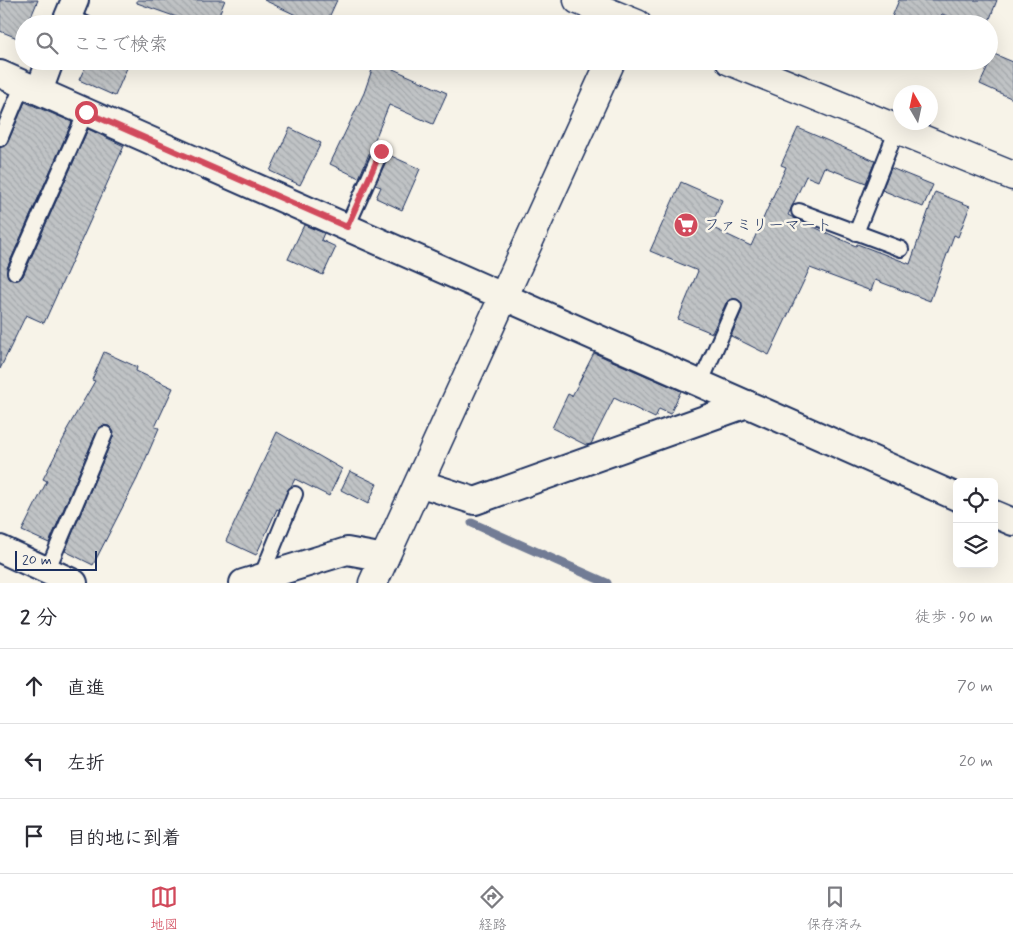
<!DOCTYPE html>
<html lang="ja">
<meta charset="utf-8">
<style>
body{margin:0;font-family:Mynerve,"Klee One",sans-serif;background:#f2f2f3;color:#2b2b33}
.controls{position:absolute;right:15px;bottom:15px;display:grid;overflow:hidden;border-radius:8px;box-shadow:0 5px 20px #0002}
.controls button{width:45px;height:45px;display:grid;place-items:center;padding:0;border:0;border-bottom:1px solid #e1e1e2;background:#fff;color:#2b2b33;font:25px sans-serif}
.compass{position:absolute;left:893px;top:85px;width:45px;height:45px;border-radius:50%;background:#fff;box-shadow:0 5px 20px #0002;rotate:351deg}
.scale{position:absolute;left:15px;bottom:12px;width:82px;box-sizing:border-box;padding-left:5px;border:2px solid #1b2f5e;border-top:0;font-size:14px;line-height:18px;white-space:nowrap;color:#1b2f5e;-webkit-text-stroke:4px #f7f3e8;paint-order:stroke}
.stop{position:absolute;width:15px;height:15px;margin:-11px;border:4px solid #d1495b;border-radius:50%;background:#fff}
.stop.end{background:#d1495b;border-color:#fff;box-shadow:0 1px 5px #0008}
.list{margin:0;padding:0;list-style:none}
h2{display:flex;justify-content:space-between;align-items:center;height:65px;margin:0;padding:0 20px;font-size:21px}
h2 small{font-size:16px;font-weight:400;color:#7c7c81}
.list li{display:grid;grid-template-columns:32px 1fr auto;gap:15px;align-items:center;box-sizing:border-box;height:75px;padding:0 20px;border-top:1px solid #e1e1e2}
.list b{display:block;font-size:19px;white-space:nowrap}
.list em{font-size:16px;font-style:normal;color:#7c7c81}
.icon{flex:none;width:28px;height:28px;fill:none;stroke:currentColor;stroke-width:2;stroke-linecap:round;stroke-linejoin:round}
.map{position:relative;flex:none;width:1013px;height:583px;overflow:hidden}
.search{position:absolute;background:#fff;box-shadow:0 5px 20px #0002;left:15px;right:15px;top:15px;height:55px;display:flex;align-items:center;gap:12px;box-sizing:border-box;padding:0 18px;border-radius:28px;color:#7c7c81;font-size:19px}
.sheet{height:290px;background:#fff}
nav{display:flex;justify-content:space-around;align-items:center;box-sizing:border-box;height:70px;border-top:1px solid #e1e1e2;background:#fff;font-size:14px;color:#7c7c81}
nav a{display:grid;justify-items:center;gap:2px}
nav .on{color:#d1495b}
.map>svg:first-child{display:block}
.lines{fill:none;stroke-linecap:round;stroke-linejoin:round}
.stream{stroke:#727c95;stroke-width:9}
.building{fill:url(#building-back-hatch);stroke:#1b2f5e}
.lane-casing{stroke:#1b2f5e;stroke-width:18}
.street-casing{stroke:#1b2f5e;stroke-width:30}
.secondary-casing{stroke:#1b2f5e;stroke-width:31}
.lane{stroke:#f7f3e8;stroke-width:14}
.street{stroke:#f7f3e8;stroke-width:26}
.secondary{stroke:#f7f3e8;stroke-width:28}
.route{stroke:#d1495b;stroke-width:6}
.labels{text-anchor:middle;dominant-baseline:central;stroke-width:5;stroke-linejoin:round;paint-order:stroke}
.poi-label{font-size:16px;fill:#1b2f5e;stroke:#f7f3e8;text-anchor:start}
</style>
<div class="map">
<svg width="1013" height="583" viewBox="0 0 1013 583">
<defs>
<pattern id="building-back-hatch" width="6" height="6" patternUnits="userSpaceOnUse" patternTransform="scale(1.25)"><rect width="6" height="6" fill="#c0c3c5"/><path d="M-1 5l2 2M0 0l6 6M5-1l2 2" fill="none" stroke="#a4a8ac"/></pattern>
</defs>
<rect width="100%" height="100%" fill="#f7f3e8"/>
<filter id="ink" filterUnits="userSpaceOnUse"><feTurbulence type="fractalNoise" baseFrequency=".02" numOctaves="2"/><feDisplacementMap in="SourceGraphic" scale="10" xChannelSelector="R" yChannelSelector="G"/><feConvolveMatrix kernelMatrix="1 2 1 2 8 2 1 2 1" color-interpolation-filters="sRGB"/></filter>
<g filter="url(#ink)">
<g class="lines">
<!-- stream -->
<path class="stream" d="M472,523L607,583"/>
</g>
<!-- building -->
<g class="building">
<path d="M0,0H38L28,24H24L22,40L0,31Z"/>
<path d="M137,0H225L215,24H180L182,19L137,3Z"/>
<path d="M264,0H337L326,24H315Z"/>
<path d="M899,0H997L988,24H966L942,14L937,24H889Z"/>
<path d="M994,54L1013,62V99L980,84Z"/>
<path d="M88,61H130L115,96L79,80Z"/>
<path d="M375,61L447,93L433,124L389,105L359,178L330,164L364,93Z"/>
<path d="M25,102L72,122L7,268L8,277L12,280L20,279L23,276L88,129L124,146L44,323L26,315L0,369V148L8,142Z"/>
<path d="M290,128L321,143L300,185L270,171Z"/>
<path d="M798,128L875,161L866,183L824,167L818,181L806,176L788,215L796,219L856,246L857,244L910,264L935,192L970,206L958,237L954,235L930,301L875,280L871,291L810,268L769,355L731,336L742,310L741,302L737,299L729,300L726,303L712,333L678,319L698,271L650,251L681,182L722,200L711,227L751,246L786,167L781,165Z"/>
<path d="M389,155L420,169L402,210L376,198L381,187L375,185Z"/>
<path d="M891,168L933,185L923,207L882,190Z"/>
<path d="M304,225L324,233L321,240L336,247L323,275L288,259Z"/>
<path d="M104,352L137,367L136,371L173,388L155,427L159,428L137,479L93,565L65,551L113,437L114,432L109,426L103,425L97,431L49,543L22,531L47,481L43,479L67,432L66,431L95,381L92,380Z"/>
<path d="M594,353L681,391L670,414L659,409L655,418L614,398L591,444L586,445L552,428L568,394L572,396Z"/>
<path d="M277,432L342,469L329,496L295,479L279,510L277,509L256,555L226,541Z"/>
<path d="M350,471L377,484L368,504L341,490Z"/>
</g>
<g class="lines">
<defs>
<g id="lane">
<path d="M68,16L86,24"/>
<path d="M0,139L23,84"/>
<path d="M799,211L901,249"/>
<path d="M347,227L381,151"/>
<path d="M856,233L897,129"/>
<path d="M15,272L86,112"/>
<path d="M700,384L734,307"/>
<path d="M47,571L105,434"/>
<path d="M261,577L295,494"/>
</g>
<g id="street">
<path d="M65,24L75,0"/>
<path d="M0,74L957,497"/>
<path d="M39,91L50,61"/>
<path d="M419,483L475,501L747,404"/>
<path d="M994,514L1013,522"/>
<path d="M0,549L74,583"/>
<path d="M243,583L347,551L385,558"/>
</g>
<g id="secondary">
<path d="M578,0L637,24"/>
<path d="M730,61L1013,176"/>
<path d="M373,583L611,61"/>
</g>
</defs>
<!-- lane casing -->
<use href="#lane" class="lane-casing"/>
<!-- street casing -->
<use href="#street" class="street-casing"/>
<!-- secondary casing -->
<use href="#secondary" class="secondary-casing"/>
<!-- lane -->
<use href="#lane" class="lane"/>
<!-- street -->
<use href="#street" class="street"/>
<!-- secondary -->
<use href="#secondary" class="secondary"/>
</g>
</g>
<g class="lines" filter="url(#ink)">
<!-- route -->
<path class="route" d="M86,112L347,227L381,151"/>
</g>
<!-- icons -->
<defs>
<symbol id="supermarket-disc" viewBox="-11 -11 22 22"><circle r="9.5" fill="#d1495b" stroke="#f7f3e8"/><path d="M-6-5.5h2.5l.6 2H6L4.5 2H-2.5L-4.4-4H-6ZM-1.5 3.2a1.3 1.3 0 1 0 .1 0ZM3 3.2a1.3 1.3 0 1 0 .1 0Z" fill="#fff"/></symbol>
</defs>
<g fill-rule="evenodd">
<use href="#supermarket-disc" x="672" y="211" width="28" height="28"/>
</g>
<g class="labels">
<!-- poi labels -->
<g class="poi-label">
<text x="704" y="225">ファミリーマート</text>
</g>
</g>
</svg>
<div class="controls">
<button><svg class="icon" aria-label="locate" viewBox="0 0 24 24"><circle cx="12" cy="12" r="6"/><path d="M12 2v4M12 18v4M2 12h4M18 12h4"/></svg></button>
<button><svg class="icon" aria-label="layers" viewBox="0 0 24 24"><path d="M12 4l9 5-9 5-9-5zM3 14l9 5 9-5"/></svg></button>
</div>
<svg class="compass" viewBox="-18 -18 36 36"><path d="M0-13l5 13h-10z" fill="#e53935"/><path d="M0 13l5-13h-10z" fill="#7c7c81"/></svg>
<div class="scale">20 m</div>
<div class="stop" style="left:86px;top:112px"></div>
<div class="stop end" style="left:381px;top:151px"></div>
<div class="search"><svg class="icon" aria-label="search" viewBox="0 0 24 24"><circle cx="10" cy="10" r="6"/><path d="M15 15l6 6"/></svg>ここで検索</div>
</div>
<section class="sheet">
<h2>2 分<small>徒歩 · 90 m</small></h2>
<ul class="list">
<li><svg class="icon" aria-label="ahead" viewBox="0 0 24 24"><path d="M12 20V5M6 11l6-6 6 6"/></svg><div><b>直進</b></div><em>70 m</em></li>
<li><svg class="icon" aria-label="left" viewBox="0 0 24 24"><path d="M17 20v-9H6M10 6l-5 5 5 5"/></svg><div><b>左折</b></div><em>20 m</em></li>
<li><svg class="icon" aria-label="arrive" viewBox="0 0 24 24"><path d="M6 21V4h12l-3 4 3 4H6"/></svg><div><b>目的地に到着</b></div></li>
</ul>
</section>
<nav>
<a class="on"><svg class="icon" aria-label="map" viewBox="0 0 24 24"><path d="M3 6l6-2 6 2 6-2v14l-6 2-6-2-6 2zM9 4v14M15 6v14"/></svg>地図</a>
<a><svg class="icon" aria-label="directions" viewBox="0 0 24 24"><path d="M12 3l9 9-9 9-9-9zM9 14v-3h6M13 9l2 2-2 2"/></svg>経路</a>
<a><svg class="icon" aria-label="saved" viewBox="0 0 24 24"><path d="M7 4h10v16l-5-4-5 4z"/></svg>保存済み</a>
</nav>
